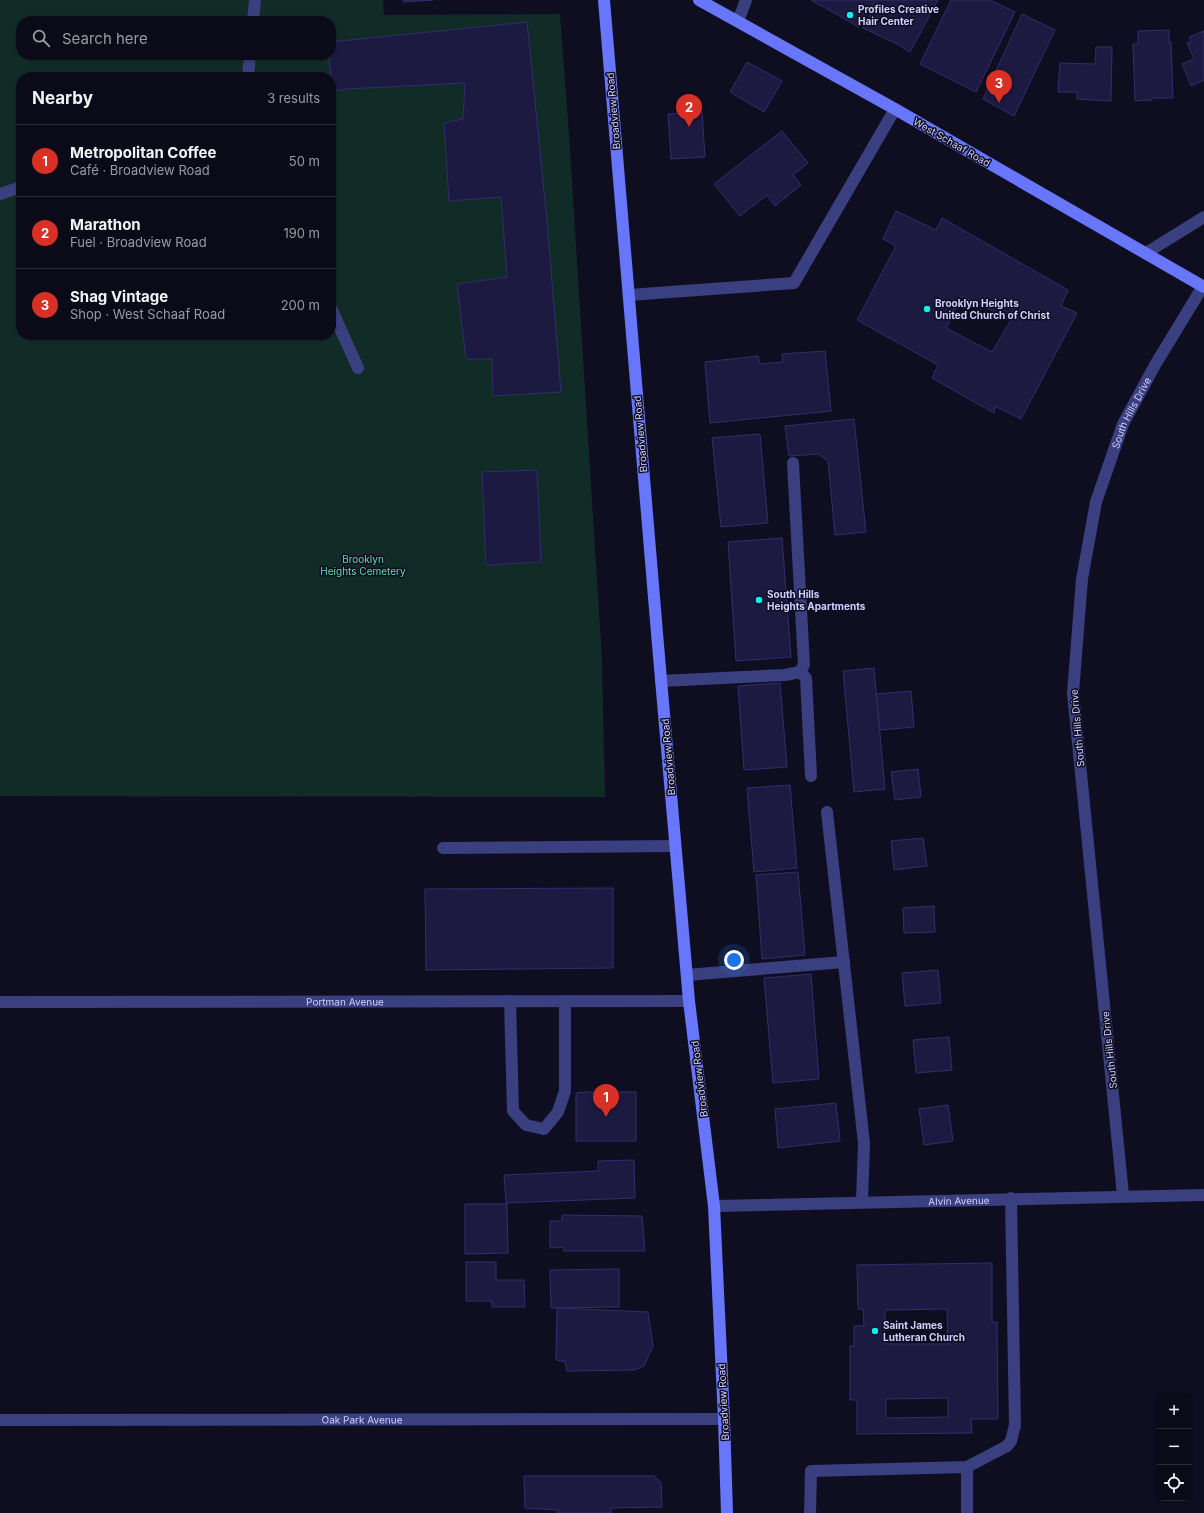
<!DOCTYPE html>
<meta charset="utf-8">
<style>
body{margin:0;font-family:Inter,sans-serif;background:#141322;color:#f1f3f6}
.controls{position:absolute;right:12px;bottom:12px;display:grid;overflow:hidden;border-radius:8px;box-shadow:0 1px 3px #0004}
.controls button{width:36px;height:36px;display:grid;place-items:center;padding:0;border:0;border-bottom:1px solid #2b2b38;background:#0b0a19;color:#f1f3f6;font:20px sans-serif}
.you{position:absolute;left:734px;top:960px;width:14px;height:14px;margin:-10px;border:3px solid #fff;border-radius:50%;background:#1a73e8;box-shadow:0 0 0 6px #1a73e833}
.badge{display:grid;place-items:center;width:26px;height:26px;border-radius:50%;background:#d93025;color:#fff;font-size:13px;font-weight:700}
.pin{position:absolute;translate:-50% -33px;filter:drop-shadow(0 1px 2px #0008)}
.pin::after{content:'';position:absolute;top:21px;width:14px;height:12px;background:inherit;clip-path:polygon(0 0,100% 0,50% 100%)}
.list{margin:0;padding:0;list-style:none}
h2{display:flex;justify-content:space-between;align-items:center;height:52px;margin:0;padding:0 16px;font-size:17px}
h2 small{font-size:13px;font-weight:400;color:#9a9aa2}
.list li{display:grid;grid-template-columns:26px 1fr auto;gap:12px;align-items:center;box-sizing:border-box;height:72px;padding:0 16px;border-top:1px solid #2b2b38}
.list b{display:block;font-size:15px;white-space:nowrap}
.list p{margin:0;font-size:13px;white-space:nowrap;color:#9a9aa2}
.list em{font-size:13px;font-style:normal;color:#9a9aa2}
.icon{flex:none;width:22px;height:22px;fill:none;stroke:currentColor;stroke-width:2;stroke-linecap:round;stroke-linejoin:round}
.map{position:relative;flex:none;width:1204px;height:1513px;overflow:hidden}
.search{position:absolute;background:#0b0a19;box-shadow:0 1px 3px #0004;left:16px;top:16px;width:320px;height:44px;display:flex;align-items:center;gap:10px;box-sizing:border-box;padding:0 14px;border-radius:16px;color:#9a9aa2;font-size:15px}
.panel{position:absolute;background:#0b0a19;box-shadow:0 1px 3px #0004;left:16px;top:72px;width:320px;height:268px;border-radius:16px}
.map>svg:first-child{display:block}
.green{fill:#112b27;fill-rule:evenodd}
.building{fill:#1d1a42;stroke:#322d6d;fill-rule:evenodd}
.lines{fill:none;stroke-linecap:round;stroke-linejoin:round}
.lane{stroke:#3a3f7f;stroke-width:12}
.street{stroke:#3a3f7f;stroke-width:12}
.secondary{stroke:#6876fc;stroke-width:12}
.poi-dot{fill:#05f4ef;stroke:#0f0e21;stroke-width:1.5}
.labels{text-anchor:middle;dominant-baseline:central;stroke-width:3;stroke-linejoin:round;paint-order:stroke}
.poi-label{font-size:10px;font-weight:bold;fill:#cfcffe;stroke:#0f0e21;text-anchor:start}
.street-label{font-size:10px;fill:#cfcffe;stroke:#0f0e21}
.park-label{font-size:10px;fill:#5ddcad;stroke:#0f0e21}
</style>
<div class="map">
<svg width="1204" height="1513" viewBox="0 0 1204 1513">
<rect width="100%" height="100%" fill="#0f0e21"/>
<!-- green -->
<path class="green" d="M0,0H383L384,15L560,14L569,135L602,659L605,797L0,796ZM21,21H331V55H21ZM21,77H331V335H21Z"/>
<!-- building -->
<g class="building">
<path d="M403,0H433L403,2Z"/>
<path d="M811,0H876L859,27Z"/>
<path d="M878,0H938L910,52L897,44L863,28Z"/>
<path d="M951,0H990L1015,12L976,92L920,64Z"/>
<path d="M1022,14L1055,30L1014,116L983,99Z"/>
<path d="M527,22L547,221L561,392L493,396L492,359H466L457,284L507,277L501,197L449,201L444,123L463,119L465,83L346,89L332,91L329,55H331V42Z"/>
<path d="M1169,30V43L1171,42L1173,98H1152V100L1135,101L1133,44H1138V31Z"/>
<path d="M1204,31V80L1191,86L1182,64L1194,59L1187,43L1191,42L1189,37Z"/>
<path d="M1096,47H1112L1111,101L1077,99V92H1058L1060,63L1095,64Z"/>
<path d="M747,62L782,81L764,112L730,92Z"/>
<path d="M702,112L705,157L671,159L668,114Z"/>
<path d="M782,131L808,163L793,175L801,185L775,206L767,195L740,216L714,184Z"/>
<path d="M896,211L936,230L942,218L1068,290L1061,306L1077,313L1021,419L995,406L994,413L932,378L938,365L857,320L896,246L883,239ZM962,296L1011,320L992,352L946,328Z"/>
<path d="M825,351L831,411L710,423L705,362L758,356L760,364L783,362L782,354Z"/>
<path d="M854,419L866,532L835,535L828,461L818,454L789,456L785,426Z"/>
<path d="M760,434L768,523L721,527L712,438Z"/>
<path d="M537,470L541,562L486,565L482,472Z"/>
<path d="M782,538L791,657L736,661L728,542Z"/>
<path d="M874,668L885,789L854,792L843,671Z"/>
<path d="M780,683L787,767L744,770L738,686Z"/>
<path d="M911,691L914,727L880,730L876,694Z"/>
<path d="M918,769L921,797L895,800L891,772Z"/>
<path d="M790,785L797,868L754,872L747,788Z"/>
<path d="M923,838L927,866L894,870L891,841Z"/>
<path d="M798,872L805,955L762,959L756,875Z"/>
<path d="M613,888V968L426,970L425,889Z"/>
<path d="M934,906L935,932L904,933L903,908Z"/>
<path d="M938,970L941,1003L905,1006L902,973Z"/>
<path d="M811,974L819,1079L773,1083L764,978Z"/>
<path d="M949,1037L952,1070L916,1073L913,1040Z"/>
<path d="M586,1092H636V1141H576V1093Z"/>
<path d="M836,1103L840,1141L778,1148L775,1109Z"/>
<path d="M948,1105L953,1141L924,1145L919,1109Z"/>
<path d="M634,1160L635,1198L506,1203L504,1175L598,1171V1161Z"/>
<path d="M465,1204H507L508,1253L465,1254Z"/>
<path d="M562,1215L642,1216L645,1251H564L563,1247L550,1248V1221H562Z"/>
<path d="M466,1262H496V1280H524L525,1307H492V1301H466Z"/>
<path d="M992,1263V1322H997L998,1419H971L972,1433L857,1434V1400H850V1346H854V1326H864L863,1309H858L857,1265ZM947,1309L948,1344H885V1310ZM948,1398V1417L886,1418V1399Z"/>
<path d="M619,1269V1307L551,1308L550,1270Z"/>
<path d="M557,1308L648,1312L653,1346L644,1366L635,1370L567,1371L565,1362L556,1360Z"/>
<path d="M524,1476H654L661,1483L662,1507L611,1508V1513H557L558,1510L525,1508Z"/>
</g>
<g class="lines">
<!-- lane -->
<g class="lane">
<path d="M253,21L255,0"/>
<path d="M738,21L746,0"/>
<path d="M248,77L250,55"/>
<path d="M0,194L21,187"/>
<path d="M629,295L794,283L895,109"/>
<path d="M331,308L358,368"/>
<path d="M800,672L806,678L811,776"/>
<path d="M661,681L785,675L800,672L804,665L793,463"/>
<path d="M827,812L864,1143L862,1202"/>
<path d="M443,848L675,846"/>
<path d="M687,975L844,962"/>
<path d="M510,1001L513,1111L526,1125L544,1129L558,1112L565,1091V1001"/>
<path d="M967,1467V1513"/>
<path d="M810,1513L811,1471L967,1467L1007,1446L1011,1441L1015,1425L1011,1198"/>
</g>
<!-- street -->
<g class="street">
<path d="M1146,253L1204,217"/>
<path id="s1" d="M0,1002L689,1001"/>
<path id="s2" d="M1123,1195L1073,693L1082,579L1096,502L1123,424L1155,365L1203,286"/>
<path id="s3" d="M714,1206L1204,1195"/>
<path id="s4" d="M0,1420L724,1419"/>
</g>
<!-- secondary -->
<g class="secondary">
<path d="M604,0L658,645L689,1001L714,1206L724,1419L727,1513"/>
<path d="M699,0L895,109L1204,287"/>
</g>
</g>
<!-- markers -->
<g class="poi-dot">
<circle cx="850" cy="15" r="4"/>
<circle cx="927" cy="309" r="4"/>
<circle cx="759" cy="600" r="4"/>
<circle cx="875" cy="1331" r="4"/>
</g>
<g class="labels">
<!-- poi labels -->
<g class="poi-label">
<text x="858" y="9">Profiles Creative<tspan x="858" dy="12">Hair Center</tspan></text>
<text x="935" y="303">Brooklyn Heights<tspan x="935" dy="12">United Church of Christ</tspan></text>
<text x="767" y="594">South Hills<tspan x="767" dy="12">Heights Apartments</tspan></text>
<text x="883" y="1325">Saint James<tspan x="883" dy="12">Lutheran Church</tspan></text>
</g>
<!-- street labels -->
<g class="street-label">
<text transform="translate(613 111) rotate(-95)">Broadview Road</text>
<text transform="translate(952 142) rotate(30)">West Schaaf Road</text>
<text stroke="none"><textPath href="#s2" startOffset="793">South Hills Drive</textPath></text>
<text transform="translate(640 434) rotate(-95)">Broadview Road</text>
<text transform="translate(1077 728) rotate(-95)">South Hills Drive</text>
<text transform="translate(668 757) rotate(-95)">Broadview Road</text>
<text stroke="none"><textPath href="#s1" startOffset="345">Portman Avenue</textPath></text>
<text transform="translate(1109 1050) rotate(-96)">South Hills Drive</text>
<text transform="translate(699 1079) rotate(-97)">Broadview Road</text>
<text stroke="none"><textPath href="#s3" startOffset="245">Alvin Avenue</textPath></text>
<text transform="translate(723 1402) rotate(-93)">Broadview Road</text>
<text stroke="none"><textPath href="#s4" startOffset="362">Oak Park Avenue</textPath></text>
</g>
<!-- park labels -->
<g class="park-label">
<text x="363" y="559">Brooklyn<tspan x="363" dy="12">Heights Cemetery</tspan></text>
</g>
</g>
</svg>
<div class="controls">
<button>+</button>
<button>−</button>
<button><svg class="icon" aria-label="locate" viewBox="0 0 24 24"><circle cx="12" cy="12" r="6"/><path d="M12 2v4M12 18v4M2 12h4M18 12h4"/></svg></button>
</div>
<div class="you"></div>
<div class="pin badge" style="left:606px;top:1117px">1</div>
<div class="pin badge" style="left:689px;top:127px">2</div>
<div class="pin badge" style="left:999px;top:103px">3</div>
<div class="search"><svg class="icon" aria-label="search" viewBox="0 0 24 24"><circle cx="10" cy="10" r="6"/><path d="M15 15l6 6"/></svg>Search here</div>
<section class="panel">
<h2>Nearby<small>3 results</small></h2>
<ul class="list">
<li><span class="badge">1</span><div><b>Metropolitan Coffee</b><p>Café · Broadview Road</p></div><em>50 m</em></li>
<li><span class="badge">2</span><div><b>Marathon</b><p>Fuel · Broadview Road</p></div><em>190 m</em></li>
<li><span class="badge">3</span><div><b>Shag Vintage</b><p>Shop · West Schaaf Road</p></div><em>200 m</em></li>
</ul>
</section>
</div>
